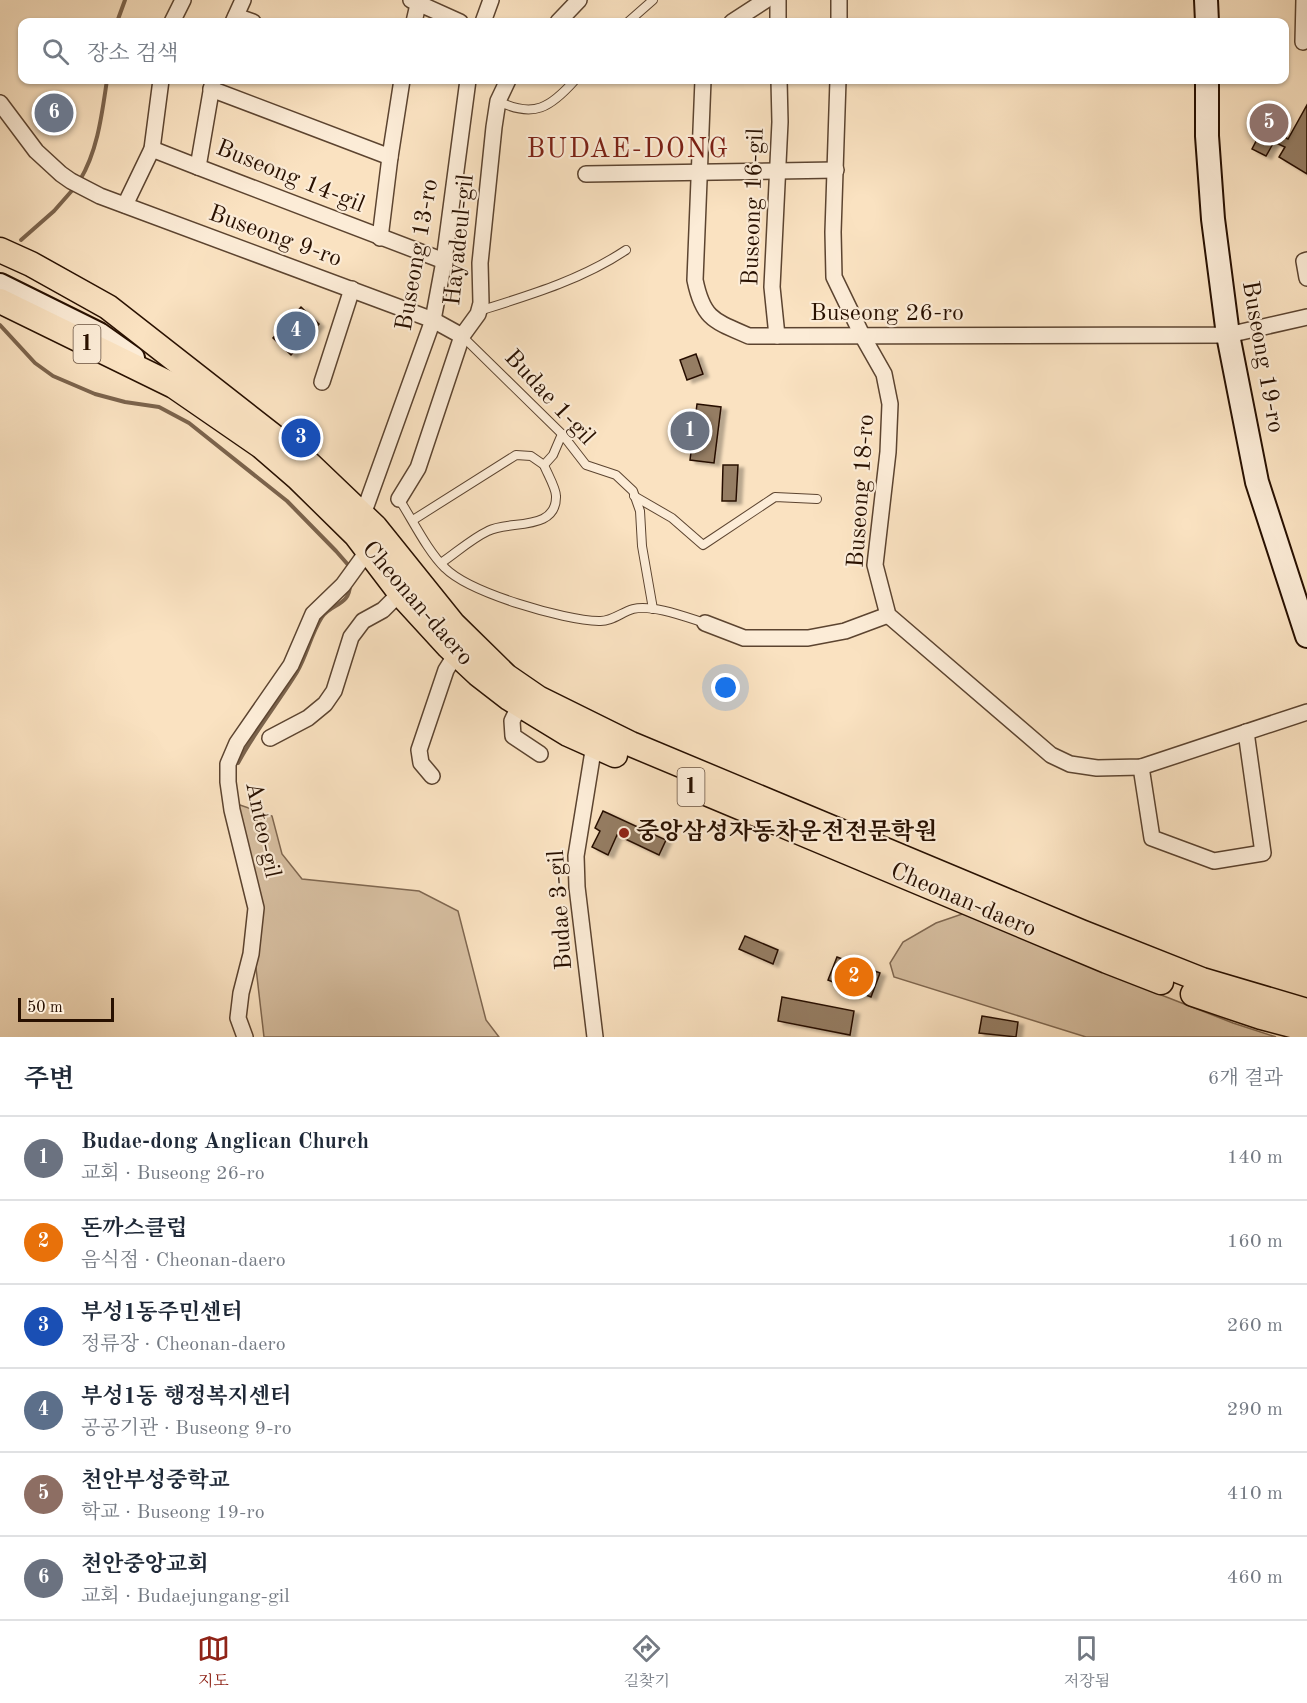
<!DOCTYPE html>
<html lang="ko">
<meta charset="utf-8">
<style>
body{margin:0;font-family:"Old Standard TT","Noto Serif KR",serif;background:#f6f6f7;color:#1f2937}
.scale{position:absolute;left:18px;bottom:15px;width:96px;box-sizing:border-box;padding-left:6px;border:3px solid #281000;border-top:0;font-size:16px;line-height:21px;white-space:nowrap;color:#281000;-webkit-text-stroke:4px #fcecd7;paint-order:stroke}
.you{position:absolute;left:726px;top:688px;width:21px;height:21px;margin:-15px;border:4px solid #fff;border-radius:50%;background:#1a73e8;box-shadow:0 0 0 9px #1a73e833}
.badge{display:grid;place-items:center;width:39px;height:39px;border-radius:50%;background:#8f2418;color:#fff;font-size:20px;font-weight:700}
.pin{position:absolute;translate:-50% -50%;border:3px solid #fff;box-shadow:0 2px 6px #0006}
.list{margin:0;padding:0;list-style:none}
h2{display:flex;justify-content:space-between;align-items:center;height:78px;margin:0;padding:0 24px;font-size:26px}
h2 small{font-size:20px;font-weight:400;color:#747a83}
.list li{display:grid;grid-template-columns:39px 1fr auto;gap:18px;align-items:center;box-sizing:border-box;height:84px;padding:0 24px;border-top:2px solid #e0e1e3}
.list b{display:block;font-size:22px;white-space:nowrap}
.list p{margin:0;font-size:20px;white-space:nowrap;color:#747a83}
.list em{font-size:20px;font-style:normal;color:#747a83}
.icon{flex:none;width:33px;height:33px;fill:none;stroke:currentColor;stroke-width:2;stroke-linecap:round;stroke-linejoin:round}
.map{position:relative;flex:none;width:1307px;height:1037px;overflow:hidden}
.search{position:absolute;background:#fff;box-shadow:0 2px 4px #0004;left:18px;right:18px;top:18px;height:66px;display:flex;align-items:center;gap:15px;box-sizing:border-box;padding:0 21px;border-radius:12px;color:#747a83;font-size:22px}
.sheet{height:582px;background:#fff}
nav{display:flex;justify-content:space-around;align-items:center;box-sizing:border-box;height:84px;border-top:2px solid #e0e1e3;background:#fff;font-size:16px;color:#747a83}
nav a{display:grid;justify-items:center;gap:3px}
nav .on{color:#8f2418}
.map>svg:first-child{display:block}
.green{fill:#d6bea0;stroke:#7f6750;stroke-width:1.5}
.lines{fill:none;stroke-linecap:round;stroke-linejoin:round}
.stream{stroke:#7b634c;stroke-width:4}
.building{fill:#957d64;stroke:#281000;stroke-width:1.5;filter:url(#shadow)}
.lane-casing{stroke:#5c4430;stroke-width:10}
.street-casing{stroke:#5c4430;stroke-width:18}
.secondary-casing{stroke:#281000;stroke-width:26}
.primary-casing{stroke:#281000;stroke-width:27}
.lane{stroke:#fcecd7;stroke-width:8}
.street{stroke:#fcecd7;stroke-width:15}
.secondary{stroke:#fcecd7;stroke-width:22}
.primary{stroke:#fae2c1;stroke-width:24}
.poi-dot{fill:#8f2418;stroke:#fcecd7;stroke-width:2}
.labels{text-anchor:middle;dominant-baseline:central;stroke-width:4.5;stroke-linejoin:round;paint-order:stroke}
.shield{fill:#fcecd7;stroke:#685240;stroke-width:1.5}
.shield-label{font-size:22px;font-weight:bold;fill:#281000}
.street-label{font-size:24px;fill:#281000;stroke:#fcecd7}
.poi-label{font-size:24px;font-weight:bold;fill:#281000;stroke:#fcecd7;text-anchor:start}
.quarter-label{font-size:27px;letter-spacing:1.5px;fill:#7a1f14;stroke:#fcecd7}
</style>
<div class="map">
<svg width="1307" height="1037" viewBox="0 0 1307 1037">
<defs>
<filter id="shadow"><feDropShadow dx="5.5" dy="3" stdDeviation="1.5" flood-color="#0004"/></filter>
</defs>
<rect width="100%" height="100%" fill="#fae2c1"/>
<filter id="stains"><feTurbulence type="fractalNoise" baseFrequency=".00333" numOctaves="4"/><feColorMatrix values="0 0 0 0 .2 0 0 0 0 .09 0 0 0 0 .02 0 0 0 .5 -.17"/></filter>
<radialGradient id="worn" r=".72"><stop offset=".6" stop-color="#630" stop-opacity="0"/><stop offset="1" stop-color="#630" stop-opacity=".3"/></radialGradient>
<!-- green -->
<g class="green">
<path d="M237,804L272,816L282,854L302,879L419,891L458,911L486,1020L499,1037H264Z"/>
<path d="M965,913L1151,991L1233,1023L1276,1037H1086L894,977L890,963L903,942L936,923Z"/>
</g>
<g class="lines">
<!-- stream -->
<g class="stream">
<path d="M117,22L125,0"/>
<path d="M80,180C98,150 102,113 107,80"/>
<path d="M21,240L54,211L76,186"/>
<path d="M0,325L35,363L53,376L95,394L125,402L159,407L189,423L287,501L336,551L350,567"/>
<path d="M238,763C255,731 278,703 297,672C307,655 311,634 322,617C332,603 350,606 350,584"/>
</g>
</g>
<!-- building -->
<g class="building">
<path d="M1307,105V174L1279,157L1285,147L1274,142L1266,156L1252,149L1264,126L1288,139Z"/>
<path d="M301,307L319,324L291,355L273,338Z"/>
<path d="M696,354L703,374L687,380L680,360Z"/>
<path d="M697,404L721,407L714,463L690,460Z"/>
<path d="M723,465H738L736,501H722Z"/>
<path d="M603,811L666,840L659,855L617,835L608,855L592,847L600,831L595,828Z"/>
<path d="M745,936L778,950L773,964L739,949Z"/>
<path d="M837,957L880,973L871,997L828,980Z"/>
<path d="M782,997L854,1011L850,1035L778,1021Z"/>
<path d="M982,1016L1018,1022L1016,1037L979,1033Z"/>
</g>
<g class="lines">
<defs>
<g id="lane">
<path d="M628,22L653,0"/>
<path d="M498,101C534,119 551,107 575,80"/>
<path d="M479,311C530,295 581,280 626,250"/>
<path d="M462,336L562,434L586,465L616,475L633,491L640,511L642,546L653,609"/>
<path d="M634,496L672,518L703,545L775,497L817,499"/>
<path d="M399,499C412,519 428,552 445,568C470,593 563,620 599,621C611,622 622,612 633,609C652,604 686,617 705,623"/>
<path d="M413,520L516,455L531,456L544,465L553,455L562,434"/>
<path d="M441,563C456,553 471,539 488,531C508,520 557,532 556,496C556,488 547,473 544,465"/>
</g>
<g id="street">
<path d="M411,0L460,22"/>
<path d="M778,0V22"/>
<path d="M236,16L253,22"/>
<path d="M172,22L183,0"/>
<path d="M233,22L243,0"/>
<path d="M414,22L419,0"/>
<path d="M483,22L491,0"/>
<path d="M558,22L579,0"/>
<path d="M732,22L766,0"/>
<path d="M839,22V0"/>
<path d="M1303,42L1304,0"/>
<path d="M213,80L198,167L444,261"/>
<path d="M703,80L695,280C703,319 714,321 749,336L1228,335L1307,317"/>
<path d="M838,80L833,232L834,277L863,337L884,374L890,404L888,452L875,565L888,615L1051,755L1070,764L1097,768L1141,767L1307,712"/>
<path d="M211,89L390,157"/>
<path d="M0,103L36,151L61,174L71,181L100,196L433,320L462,336"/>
<path d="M152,149L198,167"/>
<path d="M586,174L836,170"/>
<path d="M125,205L152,149L161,80"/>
<path d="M380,238L390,157L402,80"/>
<path d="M1307,260L1304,261L1307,278"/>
<path d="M777,336L772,287L780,122L779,80"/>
<path d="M322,382L352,289"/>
<path d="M399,499L418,468L462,336L478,314L481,303L480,263L494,127L498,101L508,80"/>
<path d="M361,520L433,320L444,261L468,80"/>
<path d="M705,623L744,638H808L845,631L888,615"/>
<path d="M520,704L512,721L513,736L540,754"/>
<path d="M270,738L308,718L325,704L334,691L351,637L363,621L383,610L400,593"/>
<path d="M594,745L576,856L577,887L595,1037"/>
<path d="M1141,767L1152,838L1214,861L1263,853L1246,732"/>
<path d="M432,776L421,763L419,750L446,670L456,654"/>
<path d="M245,1037L238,1018L241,993L251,954L256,908L232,810L228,782V764L237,743L291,665L313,614L343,585L372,545"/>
</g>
<g id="secondary">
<path d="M1206,0L1207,22"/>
<path d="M1207,80V136L1213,219L1228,335L1257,482L1307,636"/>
<path d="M0,285L99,334L133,358"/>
</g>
<g id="primary">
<path d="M0,250L31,264L108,307L310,465L375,527L453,624L506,676L538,698L631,744L1081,932L1202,980L1307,1011"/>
<path d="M0,301L174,386L261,446L298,478L356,535L404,598L448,646L478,674L509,698L568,734L615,755"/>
<path d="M694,788L1107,961L1161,982"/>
<path d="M1193,994L1261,1017L1307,1029"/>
</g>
</defs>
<!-- lane casing -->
<use href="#lane" class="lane-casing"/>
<!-- street casing -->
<use href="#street" class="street-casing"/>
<!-- secondary casing -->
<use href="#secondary" class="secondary-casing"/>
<!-- primary casing -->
<use href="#primary" class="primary-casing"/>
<!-- lane -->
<use href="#lane" class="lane"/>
<!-- street -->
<use href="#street" class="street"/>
<!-- secondary -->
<use href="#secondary" class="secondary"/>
<!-- primary -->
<use href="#primary" class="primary"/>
</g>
<!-- markers -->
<circle class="poi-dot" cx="624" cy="833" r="6"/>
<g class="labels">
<!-- shield labels -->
<g class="shield">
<rect x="73.5" y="325" width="27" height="38" rx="4.5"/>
<rect x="677.5" y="768" width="27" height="38" rx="4.5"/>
</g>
<g class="shield-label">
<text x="87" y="344">1</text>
<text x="691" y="787">1</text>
</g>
<!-- street labels -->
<g class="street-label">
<text transform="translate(290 177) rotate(22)">Buseong 14-gil</text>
<text transform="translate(754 207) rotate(-88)">Buseong 16-gil</text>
<text transform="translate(275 237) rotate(20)">Buseong 9-ro</text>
<text transform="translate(460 240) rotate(-84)">Hayadeul-gil</text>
<text transform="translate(418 255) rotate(-80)">Buseong 13-ro</text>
<text x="887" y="314">Buseong 26-ro</text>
<text transform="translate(1262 357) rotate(80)">Buseong 19-ro</text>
<text transform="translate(549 398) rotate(47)">Budae 1-gil</text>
<text transform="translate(862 491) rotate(-86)">Buseong 18-ro</text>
<text transform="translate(417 604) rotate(49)">Cheonan-daero</text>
<text transform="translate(262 830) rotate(78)">Anteo-gil</text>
<text transform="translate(963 901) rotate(23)">Cheonan-daero</text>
<text transform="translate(561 910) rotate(-94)">Budae 3-gil</text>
</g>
<!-- poi labels -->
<g class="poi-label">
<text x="636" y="833">중앙삼성자동차운전전문학원</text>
</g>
<!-- quarter labels -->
<g class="quarter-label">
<text x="628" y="149">BUDAE-DONG</text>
</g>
</g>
<rect width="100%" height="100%" filter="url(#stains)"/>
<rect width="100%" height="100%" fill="url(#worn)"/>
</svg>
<div class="scale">50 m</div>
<div class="you"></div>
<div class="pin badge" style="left:690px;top:431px;background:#6b7280">1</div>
<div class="pin badge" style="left:854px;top:977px;background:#e8710a">2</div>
<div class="pin badge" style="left:301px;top:438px;background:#1a4fb4">3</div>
<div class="pin badge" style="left:296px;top:331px;background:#5c6f8a">4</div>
<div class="pin badge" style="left:1269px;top:123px;background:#8d6e63">5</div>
<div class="pin badge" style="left:54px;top:113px;background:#6b7280">6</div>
<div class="search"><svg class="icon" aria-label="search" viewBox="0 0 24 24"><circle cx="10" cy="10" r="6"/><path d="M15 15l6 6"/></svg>장소 검색</div>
</div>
<section class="sheet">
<h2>주변<small>6개 결과</small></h2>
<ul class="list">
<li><span class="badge" style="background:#6b7280">1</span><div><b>Budae-dong Anglican Church</b><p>교회 · Buseong 26-ro</p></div><em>140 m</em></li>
<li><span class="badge" style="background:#e8710a">2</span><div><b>돈까스클럽</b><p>음식점 · Cheonan-daero</p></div><em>160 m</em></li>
<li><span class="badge" style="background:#1a4fb4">3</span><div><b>부성1동주민센터</b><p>정류장 · Cheonan-daero</p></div><em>260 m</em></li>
<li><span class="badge" style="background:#5c6f8a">4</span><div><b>부성1동 행정복지센터</b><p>공공기관 · Buseong 9-ro</p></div><em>290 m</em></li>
<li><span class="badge" style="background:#8d6e63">5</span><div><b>천안부성중학교</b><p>학교 · Buseong 19-ro</p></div><em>410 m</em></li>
<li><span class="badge" style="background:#6b7280">6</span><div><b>천안중앙교회</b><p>교회 · Budaejungang-gil</p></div><em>460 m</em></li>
</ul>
</section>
<nav>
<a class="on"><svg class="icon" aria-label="map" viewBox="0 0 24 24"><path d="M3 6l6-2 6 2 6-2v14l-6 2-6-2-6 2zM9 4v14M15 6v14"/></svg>지도</a>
<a><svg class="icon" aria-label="directions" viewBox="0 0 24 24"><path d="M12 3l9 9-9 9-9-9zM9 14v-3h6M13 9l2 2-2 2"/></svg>길찾기</a>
<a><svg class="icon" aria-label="saved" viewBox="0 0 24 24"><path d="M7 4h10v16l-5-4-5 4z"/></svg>저장됨</a>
</nav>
